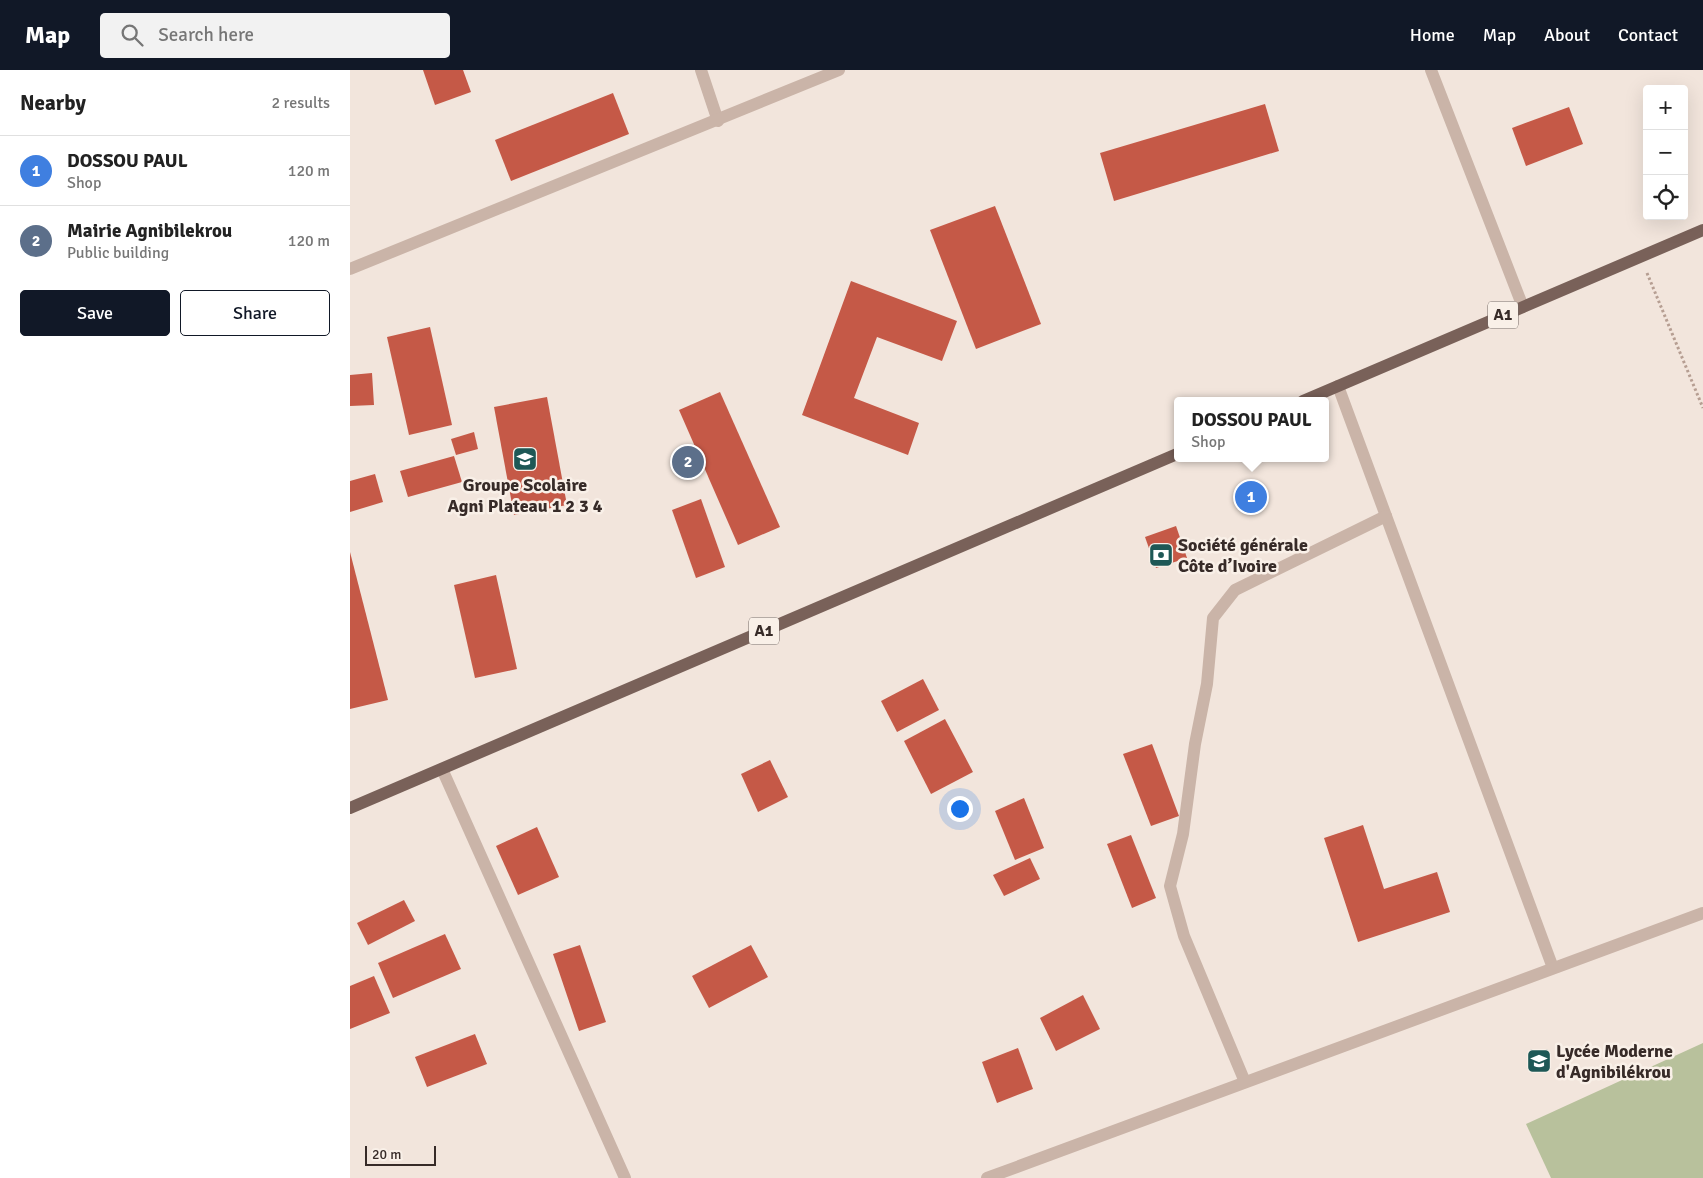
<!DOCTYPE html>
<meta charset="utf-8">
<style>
body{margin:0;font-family:Signika,sans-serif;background:#f2f2f2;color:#222}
.controls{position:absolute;right:15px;top:15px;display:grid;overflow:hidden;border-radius:5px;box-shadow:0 5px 20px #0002}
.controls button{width:45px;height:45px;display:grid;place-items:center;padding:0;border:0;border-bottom:1px solid #e0e0e0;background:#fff;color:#222;font:25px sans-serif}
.scale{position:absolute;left:15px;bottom:12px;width:71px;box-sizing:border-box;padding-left:5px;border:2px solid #372b28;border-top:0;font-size:14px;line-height:18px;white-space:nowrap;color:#372b28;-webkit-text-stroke:4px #f9f0e8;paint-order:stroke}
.you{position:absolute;left:609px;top:738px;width:18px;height:18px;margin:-12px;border:4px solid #fff;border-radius:50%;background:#1a73e8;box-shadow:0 0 0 8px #1a73e833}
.badge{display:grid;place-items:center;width:32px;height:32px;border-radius:50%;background:#111827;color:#fff;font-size:16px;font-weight:700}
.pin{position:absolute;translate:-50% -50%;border:2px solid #fff;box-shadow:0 1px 5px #0006}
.popup{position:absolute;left:824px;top:327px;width:155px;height:65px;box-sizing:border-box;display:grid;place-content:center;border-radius:5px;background:#fff;filter:drop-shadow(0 1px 4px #0005);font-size:16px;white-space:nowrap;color:#767676}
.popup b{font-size:19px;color:#222}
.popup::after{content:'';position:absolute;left:50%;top:100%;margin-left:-10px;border:10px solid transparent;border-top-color:#fff}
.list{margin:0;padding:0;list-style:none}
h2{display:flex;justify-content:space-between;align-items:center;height:65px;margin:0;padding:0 20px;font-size:21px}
h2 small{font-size:16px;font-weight:400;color:#767676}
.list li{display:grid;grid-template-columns:32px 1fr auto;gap:15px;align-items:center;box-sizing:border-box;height:70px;padding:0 20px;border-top:1px solid #e0e0e0}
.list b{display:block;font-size:19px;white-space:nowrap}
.list p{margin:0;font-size:16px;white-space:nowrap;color:#767676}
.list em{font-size:16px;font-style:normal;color:#767676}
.actions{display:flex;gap:10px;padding:15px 20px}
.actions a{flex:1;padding:11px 0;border:1px solid #111827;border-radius:5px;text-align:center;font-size:18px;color:#111827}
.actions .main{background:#111827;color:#fff}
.icon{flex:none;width:28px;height:28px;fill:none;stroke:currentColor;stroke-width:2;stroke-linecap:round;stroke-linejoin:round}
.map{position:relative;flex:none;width:1353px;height:1108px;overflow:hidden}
header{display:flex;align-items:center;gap:30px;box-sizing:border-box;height:70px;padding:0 25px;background:#111827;color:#fff}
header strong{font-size:24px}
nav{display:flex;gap:28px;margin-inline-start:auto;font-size:18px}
.search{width:350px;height:45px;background:#f2f2f2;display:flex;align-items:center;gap:12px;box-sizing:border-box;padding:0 18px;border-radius:5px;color:#767676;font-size:19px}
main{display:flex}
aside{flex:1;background:#fff}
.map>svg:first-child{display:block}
.green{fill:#b8c19c}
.building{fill:#c55947}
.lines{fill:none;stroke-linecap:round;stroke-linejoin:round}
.path{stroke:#b69e92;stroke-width:3;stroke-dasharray:2.5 2.5;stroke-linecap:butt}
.minor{stroke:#cab4a8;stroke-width:12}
.primary{stroke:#796159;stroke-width:12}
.labels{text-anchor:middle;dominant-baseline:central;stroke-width:5;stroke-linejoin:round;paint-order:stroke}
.shield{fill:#f9f0e8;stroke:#716662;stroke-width:1}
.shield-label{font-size:16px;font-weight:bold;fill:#372b28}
.poi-label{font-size:18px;font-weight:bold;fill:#372b28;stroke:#f9f0e8;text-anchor:start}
</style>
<header>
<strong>Map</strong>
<div class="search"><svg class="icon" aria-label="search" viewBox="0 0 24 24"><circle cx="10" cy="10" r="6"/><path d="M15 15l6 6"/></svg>Search here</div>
<nav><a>Home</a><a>Map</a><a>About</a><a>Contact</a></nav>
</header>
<main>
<aside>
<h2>Nearby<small>2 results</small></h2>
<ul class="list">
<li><span class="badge" style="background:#3f7fe0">1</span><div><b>DOSSOU PAUL</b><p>Shop</p></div><em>120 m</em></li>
<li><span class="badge" style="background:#5c6f8a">2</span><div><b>Mairie Agnibilekrou</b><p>Public building</p></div><em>120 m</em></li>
</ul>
<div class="actions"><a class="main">Save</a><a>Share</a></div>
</aside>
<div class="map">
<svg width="1353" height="1108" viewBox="0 0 1353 1108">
<rect width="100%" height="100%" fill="#f2e5dc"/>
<!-- green -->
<path class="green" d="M1353,973V1108H1201L1176,1054Z"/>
<!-- building -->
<g class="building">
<path d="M73,0H113L121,22L85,35Z"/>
<path d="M263,23L279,64L161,111L145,70Z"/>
<path d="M915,34L929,81L764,131L750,83Z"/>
<path d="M1219,37L1233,74L1176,96L1162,58Z"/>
<path d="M645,136L691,254L626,279L580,160Z"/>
<path d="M501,211L607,251L592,291L527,267L504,328L569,353L558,385L452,345Z"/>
<path d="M80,257L102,355L59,365L37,267Z"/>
<path d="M22,303L24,335L0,336V305Z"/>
<path d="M370,322L430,457L388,475L329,340Z"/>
<path d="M197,327L217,435L164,445L144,337Z"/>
<path d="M124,362L128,379L106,385L101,369Z"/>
<path d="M104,386L112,412L58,427L50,401Z"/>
<path d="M25,404L33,432L0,442V411Z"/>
<path d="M351,429L375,497L346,508L322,440Z"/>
<path d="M826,456L837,488L806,498L795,467Z"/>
<path d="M0,482L38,630L0,639Z"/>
<path d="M146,505L167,599L125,608L104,515Z"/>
<path d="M573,609L589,640L547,662L531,631Z"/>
<path d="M595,649L623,702L581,724L554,671Z"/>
<path d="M802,674L829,746L801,756L773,684Z"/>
<path d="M420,690L438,727L408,742L391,704Z"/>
<path d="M674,728L694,778L665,790L645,741Z"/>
<path d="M1013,755L1034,819L1087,802L1100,842L1008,872L974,768Z"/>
<path d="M187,757L209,807L168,825L146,776Z"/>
<path d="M781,765L806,828L782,838L757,774Z"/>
<path d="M680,788L690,809L654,826L643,805Z"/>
<path d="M54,830L65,851L18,875L7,853Z"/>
<path d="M95,864L111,899L43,928L28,893Z"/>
<path d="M230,875L256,952L229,961L203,884Z"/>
<path d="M401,875L418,907L359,938L342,906Z"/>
<path d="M24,906L40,943L0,959V916Z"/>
<path d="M733,925L750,959L706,981L690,948Z"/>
<path d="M125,964L137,994L77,1017L65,987Z"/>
<path d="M668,978L683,1019L647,1033L632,992Z"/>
</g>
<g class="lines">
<!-- path -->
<path class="path" d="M1297,203L1353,338"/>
<!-- minor -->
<g class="minor">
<path d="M351,0L368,51"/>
<path d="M1081,0L1173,237"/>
<path d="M0,199L489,0"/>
<path d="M988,316L1203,898"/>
<path d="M92,699L275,1108"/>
<path d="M895,1012L834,866L820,816L833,764L845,674L857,614L863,548L885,520L1036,446"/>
<path d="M637,1108L1353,843"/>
</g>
<!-- primary -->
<g class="primary">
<path d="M953,331L1353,160"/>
<path d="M0,738L827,384"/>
</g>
</g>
<!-- icons -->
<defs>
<symbol id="school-square" viewBox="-11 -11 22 22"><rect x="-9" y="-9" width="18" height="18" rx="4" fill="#1e5856" stroke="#f9f0e8"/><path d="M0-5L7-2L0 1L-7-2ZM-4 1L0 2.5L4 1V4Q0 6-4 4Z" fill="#fff"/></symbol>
<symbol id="bank-square" viewBox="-11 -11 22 22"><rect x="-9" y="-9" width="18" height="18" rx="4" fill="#1e5856" stroke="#f9f0e8"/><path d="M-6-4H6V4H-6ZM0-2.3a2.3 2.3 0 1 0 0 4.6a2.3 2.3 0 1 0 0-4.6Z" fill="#fff"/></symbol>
</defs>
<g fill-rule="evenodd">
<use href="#school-square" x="161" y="375" width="28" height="28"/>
<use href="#bank-square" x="797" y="471" width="28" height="28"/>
<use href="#school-square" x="1175" y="977" width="28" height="28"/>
</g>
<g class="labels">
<!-- shield labels -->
<g class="shield">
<rect x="1138" y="231.5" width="30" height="27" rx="4"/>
<rect x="399" y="547.5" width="30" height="27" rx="4"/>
</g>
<g class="shield-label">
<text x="1153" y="245">A1</text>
<text x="414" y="561">A1</text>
</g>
<!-- poi labels -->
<g class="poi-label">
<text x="175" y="415" text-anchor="middle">Groupe Scolaire<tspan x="175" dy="21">Agni Plateau 1 2 3 4</tspan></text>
<text x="828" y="475">Société générale<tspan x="828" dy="21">Côte d’Ivoire</tspan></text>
<text x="1206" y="981">Lycée Moderne<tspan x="1206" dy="21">d'Agnibilékrou</tspan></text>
</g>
</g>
</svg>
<div class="controls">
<button>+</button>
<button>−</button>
<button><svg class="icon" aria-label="locate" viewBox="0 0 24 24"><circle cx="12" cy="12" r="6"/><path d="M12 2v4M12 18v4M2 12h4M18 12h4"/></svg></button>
</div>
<div class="scale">20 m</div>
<div class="you"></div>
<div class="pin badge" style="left:901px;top:427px;background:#3f7fe0">1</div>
<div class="popup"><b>DOSSOU PAUL</b>Shop</div>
<div class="pin badge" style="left:338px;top:392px;background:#5c6f8a">2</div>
</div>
</main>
